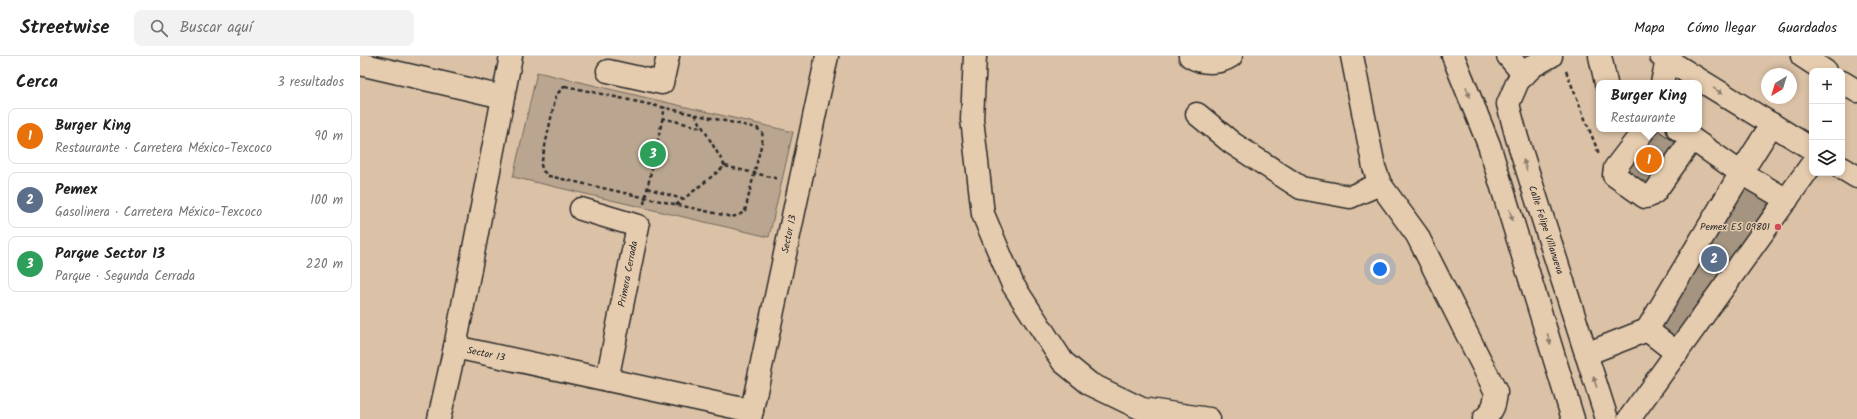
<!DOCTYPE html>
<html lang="es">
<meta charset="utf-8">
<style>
body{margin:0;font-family:Kalam,sans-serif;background:#f2f2f2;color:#222}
.controls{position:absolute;right:12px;top:12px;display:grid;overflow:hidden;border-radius:8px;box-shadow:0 2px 6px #0003}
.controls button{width:36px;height:36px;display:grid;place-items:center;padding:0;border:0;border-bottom:1px solid #e0e0e0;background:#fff;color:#222;font:20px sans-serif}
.compass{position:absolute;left:1401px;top:12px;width:36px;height:36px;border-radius:50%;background:#fff;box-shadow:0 2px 6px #0003;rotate:218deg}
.you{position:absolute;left:1020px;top:213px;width:14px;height:14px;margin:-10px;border:3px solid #fff;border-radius:50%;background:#1a73e8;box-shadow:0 0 0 6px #1a73e833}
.badge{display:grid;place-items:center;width:26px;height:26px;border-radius:50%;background:#d1495b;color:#fff;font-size:13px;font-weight:700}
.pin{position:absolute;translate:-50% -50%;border:2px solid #fff;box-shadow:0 1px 4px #0006}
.popup{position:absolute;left:1236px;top:24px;width:106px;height:52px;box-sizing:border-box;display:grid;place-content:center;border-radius:8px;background:#fff;filter:drop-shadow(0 1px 3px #0005);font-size:13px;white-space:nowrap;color:#767676}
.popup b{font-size:15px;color:#222}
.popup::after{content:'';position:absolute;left:50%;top:100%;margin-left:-8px;border:8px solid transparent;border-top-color:#fff}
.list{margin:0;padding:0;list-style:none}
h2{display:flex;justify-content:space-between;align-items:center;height:52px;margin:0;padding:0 16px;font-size:17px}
h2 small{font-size:13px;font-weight:400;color:#767676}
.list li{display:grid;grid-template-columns:26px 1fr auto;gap:12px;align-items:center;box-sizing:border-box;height:56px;margin:0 8px 8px;padding:0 8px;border:1px solid #e0e0e0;border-radius:8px}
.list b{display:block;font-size:15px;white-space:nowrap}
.list p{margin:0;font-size:13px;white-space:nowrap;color:#767676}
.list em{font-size:13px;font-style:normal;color:#767676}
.icon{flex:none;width:22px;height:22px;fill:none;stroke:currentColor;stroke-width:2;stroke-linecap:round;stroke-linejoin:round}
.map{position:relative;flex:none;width:1497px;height:363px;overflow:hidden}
header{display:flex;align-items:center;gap:24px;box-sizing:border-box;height:56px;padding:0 20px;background:#fff;border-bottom:1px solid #e0e0e0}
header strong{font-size:19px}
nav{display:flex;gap:22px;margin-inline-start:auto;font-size:14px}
.search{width:280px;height:36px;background:#f2f2f2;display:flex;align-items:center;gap:10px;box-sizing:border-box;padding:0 14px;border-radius:8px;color:#767676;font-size:15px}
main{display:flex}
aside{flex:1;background:#fff}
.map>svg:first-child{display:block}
.green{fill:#baa690;stroke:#72685e}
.building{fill:#a49480;stroke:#2b2b2b}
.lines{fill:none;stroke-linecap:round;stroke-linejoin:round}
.minor-casing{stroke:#2b2b2b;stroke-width:25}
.major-casing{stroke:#2b2b2b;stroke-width:25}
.highway-casing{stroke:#2b2b2b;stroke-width:25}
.path{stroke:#2b2b2b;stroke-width:2.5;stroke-dasharray:4 3;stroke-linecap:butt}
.minor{stroke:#e6ccae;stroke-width:22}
.major{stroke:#e6ccae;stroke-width:22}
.highway{stroke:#e6ccae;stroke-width:22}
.oneway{fill:#887c6c}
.poi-dot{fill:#d1495b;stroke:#e6ccae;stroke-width:1.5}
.labels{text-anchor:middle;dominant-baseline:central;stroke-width:3;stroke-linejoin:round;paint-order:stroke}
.poi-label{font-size:10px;fill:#2b2b2b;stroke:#e6ccae;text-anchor:end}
.street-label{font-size:10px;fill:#2b2b2b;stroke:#e6ccae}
</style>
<header>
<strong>Streetwise</strong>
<div class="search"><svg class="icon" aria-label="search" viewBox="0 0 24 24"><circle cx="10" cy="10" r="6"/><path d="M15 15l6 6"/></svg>Buscar aquí</div>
<nav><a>Mapa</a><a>Cómo llegar</a><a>Guardados</a></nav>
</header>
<main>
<aside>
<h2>Cerca<small>3 resultados</small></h2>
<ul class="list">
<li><span class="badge" style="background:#e8710a">1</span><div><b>Burger King</b><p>Restaurante · Carretera México-Texcoco</p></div><em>90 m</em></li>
<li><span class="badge" style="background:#5c6f8a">2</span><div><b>Pemex</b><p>Gasolinera · Carretera México-Texcoco</p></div><em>100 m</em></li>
<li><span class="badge" style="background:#2e9e5b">3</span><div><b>Parque Sector 13</b><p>Parque · Segunda Cerrada</p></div><em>220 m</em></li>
</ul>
</aside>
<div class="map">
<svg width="1497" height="363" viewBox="0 0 1497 363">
<rect width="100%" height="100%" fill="#dbc2a6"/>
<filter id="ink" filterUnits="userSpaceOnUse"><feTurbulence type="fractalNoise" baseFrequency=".025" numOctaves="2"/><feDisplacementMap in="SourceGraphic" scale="8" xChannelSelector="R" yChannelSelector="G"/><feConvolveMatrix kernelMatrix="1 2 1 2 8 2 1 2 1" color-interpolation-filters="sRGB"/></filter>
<g filter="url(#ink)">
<!-- green -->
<path class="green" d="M177,16L433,76L409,181L153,121Z"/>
<!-- building -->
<g class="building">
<path d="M1287,73H1296L1322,91L1288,139L1256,116Z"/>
<path d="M1389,123L1414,139L1318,283L1294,266Z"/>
</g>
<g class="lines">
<defs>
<g id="minor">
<path d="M615,0L612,63L623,158L653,229L703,306L730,328L782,353L849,363"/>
<path d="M830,0C842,8 859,8 871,0"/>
<path d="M992,0L1014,111L1020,128L1057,179L1136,336C1135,348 1133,355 1124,363"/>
<path d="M1240,0L1246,27"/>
<path d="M0,8L143,41"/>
<path d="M248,15L302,27L308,0"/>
<path d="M1302,27L1307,4"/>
<path d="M837,58L872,87L941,132L990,141L1020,128"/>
<path d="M1285,73L1255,112L1254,119L1285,141L1289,140L1295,136L1332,83"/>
<path d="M1318,73L1381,117L1412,68"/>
<path d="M221,153L278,170L247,324"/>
<path d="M1287,274L1317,297"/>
<path d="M95,291L392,355"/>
<path d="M1226,298L1287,274L1381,117L1427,144"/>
<path d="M79,363L95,291L151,0"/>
<path d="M390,363L467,0"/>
<path d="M1269,363L1452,108"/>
</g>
<g id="major">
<path d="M1093,0L1129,89L1213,363"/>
<path d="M1148,0L1164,19"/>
<path d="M1191,0L1173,10L1158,25L1148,48L1157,82L1247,363"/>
</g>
<g id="highway">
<path d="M1301,0L1452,93"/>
<path d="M1442,0L1465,15"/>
<path d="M1482,26L1497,35"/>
<path d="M1482,112L1497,121"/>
</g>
</defs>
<!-- minor casing -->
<use href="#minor" class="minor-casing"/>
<!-- major casing -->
<use href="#major" class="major-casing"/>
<!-- highway casing -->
<use href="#highway" class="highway-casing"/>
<!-- path -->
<g class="path">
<path d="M1206,15L1239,98"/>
<path d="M205,30L397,72L402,77L403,82L385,155L379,159L372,161L189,120L183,115L181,109L196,39Z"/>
<path d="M335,58L365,110"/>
<path d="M302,62L343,72"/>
<path d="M287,132L322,143"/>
<path d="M284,148L305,51"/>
<path d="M316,149L365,110L419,123"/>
</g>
<!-- minor -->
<use href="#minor" class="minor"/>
<!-- major -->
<use href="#major" class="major"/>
<!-- highway -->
<use href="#highway" class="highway"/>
</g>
<!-- one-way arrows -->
<defs><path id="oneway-solid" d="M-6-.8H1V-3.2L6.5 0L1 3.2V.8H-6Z"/></defs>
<g class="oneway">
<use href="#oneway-solid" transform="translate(1358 35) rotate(32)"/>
<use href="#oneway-solid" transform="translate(1108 36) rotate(69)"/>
<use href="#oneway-solid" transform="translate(1165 109) rotate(-108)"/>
<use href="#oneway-solid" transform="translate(1151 159) rotate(73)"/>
<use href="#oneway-solid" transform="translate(1189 283) rotate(73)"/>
<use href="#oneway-solid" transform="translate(1235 326) rotate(-108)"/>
</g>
</g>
<!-- markers -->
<circle class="poi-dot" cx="1418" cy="171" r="4"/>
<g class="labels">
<!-- poi labels -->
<g class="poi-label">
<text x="1410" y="171">Pemex ES 09801</text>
</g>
<!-- street labels -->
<g class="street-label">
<text transform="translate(1186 174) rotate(72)">Calle Felipe Villanueva</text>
<text transform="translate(429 178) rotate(-78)">Sector 13</text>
<text transform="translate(268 218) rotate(-79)">Primera Cerrada</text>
<text transform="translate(126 298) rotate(12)">Sector 13</text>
</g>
</g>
</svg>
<div class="controls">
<button>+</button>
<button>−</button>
<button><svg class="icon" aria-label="layers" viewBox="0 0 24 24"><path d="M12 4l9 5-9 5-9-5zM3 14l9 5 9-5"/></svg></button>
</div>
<svg class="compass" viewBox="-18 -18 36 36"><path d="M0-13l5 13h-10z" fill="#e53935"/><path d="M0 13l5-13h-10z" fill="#767676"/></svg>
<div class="you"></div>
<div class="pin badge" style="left:1289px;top:104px;background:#e8710a">1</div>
<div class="popup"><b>Burger King</b>Restaurante</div>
<div class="pin badge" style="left:1354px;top:203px;background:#5c6f8a">2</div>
<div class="pin badge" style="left:293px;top:98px;background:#2e9e5b">3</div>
</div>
</main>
